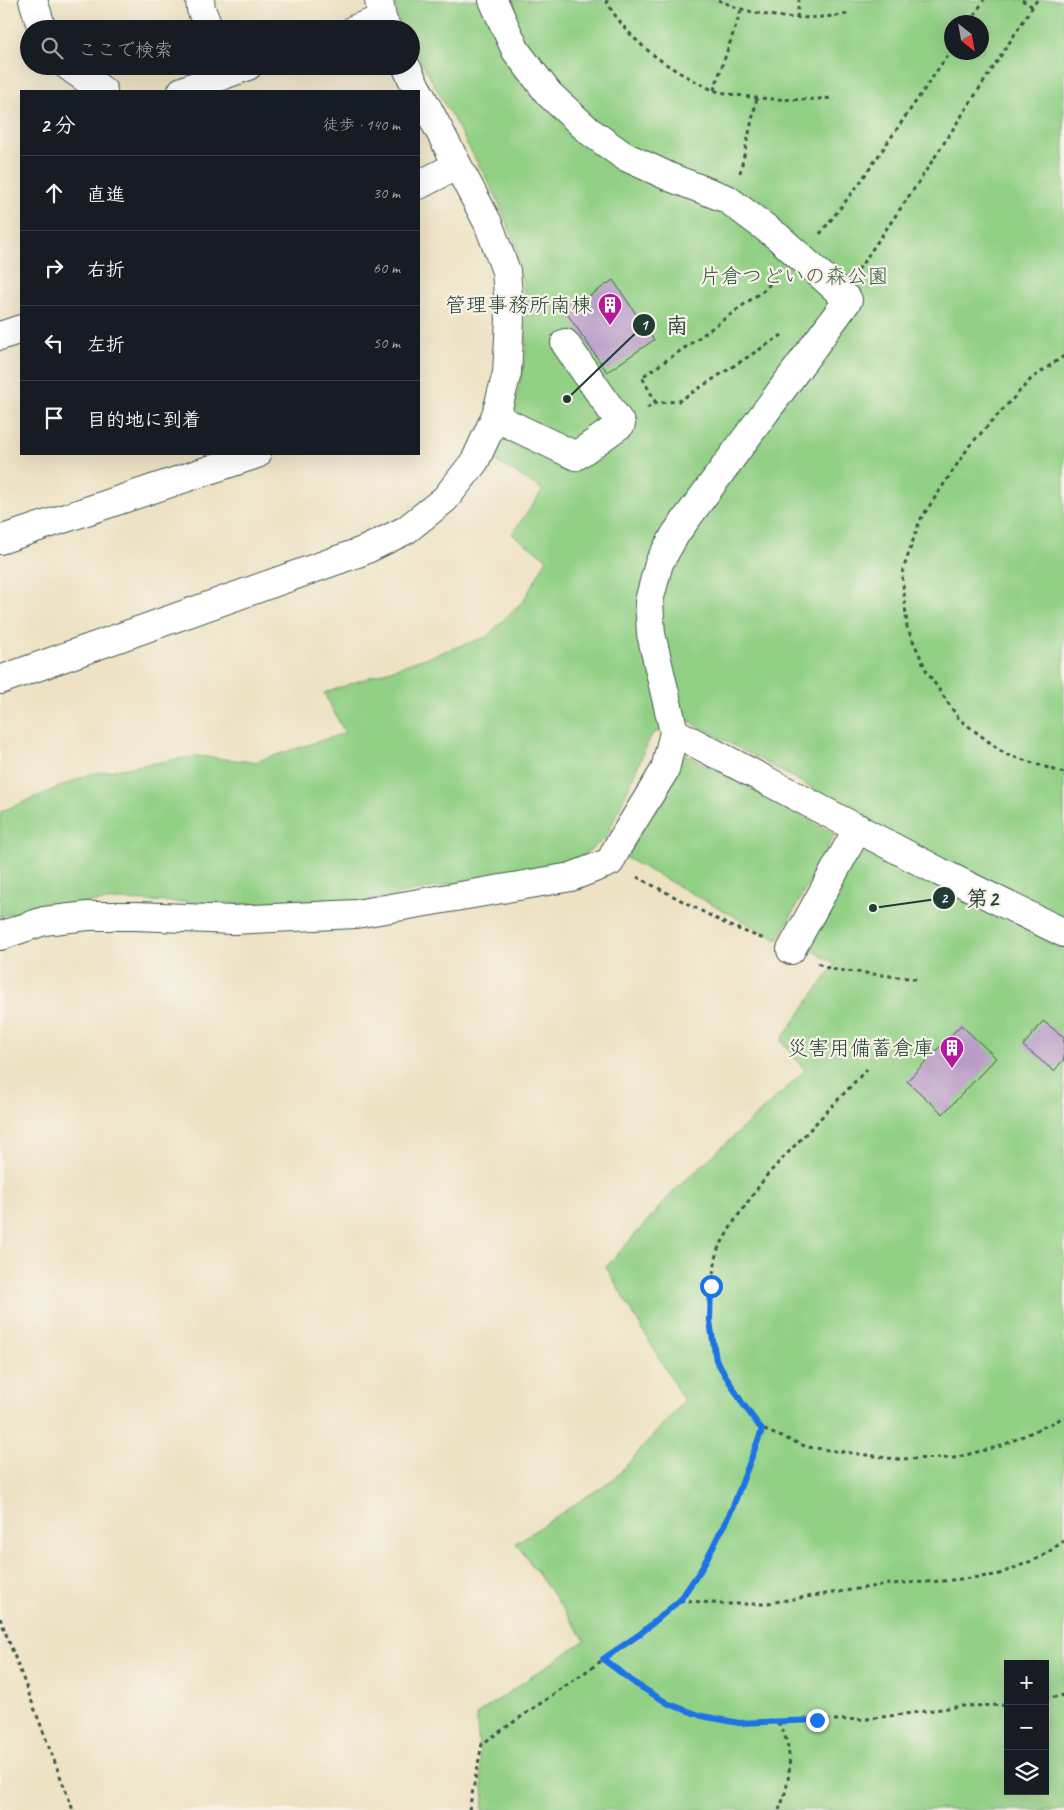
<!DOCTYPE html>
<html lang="ja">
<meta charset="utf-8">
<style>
body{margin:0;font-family:Caveat,"Klee One",sans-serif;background:#20242c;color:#f1f3f6}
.controls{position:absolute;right:15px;bottom:15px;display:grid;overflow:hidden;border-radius:0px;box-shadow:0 5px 20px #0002}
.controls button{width:45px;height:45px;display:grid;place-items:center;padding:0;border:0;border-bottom:1px solid #363941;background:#171b24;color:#f1f3f6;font:25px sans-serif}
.compass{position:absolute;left:944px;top:15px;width:45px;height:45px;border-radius:50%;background:#171b24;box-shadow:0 5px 20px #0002;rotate:149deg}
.stop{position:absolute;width:15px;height:15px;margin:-11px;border:4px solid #1a73e8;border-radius:50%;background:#fff}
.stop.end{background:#1a73e8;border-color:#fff;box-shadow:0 1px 5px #0008}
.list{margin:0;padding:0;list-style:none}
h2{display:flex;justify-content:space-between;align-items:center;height:65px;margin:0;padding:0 20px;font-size:21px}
h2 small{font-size:16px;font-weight:400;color:#9ea1a6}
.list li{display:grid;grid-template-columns:32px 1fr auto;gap:15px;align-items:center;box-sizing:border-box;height:75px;padding:0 20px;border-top:1px solid #363941}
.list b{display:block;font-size:19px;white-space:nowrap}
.list em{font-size:16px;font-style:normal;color:#9ea1a6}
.icon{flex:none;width:28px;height:28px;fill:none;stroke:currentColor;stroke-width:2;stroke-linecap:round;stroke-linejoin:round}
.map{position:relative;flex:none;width:1064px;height:1810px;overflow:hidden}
.search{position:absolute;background:#171b24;box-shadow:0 5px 20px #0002;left:20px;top:20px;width:400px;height:55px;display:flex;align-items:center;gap:12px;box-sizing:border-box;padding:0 18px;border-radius:28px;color:#9ea1a6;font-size:19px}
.panel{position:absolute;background:#171b24;box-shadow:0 5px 20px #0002;left:20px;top:90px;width:400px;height:365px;border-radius:0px}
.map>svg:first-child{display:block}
.green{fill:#92d085;stroke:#58865c;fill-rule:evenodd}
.building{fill:#b99dc8}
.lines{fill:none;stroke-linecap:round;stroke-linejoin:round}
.minor-casing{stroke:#3e564a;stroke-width:30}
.path{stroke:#3e564a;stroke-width:3;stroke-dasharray:4 4;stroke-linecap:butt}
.minor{stroke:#fff;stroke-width:28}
.minor-bridge-casing{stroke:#3e564a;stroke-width:30;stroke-linecap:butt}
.minor-bridge{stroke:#fff;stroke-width:28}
.route{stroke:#1a73e8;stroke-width:6}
.labels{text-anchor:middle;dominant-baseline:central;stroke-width:4.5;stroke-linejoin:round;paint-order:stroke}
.park-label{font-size:21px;fill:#365a44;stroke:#f7f3e8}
.poi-label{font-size:21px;fill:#1f3d34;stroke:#f7f3e8;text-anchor:end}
.leader{fill:none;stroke:#1f3d34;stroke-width:2}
.callout-dot{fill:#1f3d34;stroke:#f7f3e8;stroke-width:2}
.mark-label{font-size:15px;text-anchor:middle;font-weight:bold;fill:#fff}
.callout-label{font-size:22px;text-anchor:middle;font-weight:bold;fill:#1f3d34;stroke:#f7f3e8;stroke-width:4.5;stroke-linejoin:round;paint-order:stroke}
</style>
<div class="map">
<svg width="1064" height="1810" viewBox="0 0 1064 1810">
<rect width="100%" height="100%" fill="#f7f3e8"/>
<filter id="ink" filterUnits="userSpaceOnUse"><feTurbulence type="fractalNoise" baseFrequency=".02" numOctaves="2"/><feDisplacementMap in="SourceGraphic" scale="10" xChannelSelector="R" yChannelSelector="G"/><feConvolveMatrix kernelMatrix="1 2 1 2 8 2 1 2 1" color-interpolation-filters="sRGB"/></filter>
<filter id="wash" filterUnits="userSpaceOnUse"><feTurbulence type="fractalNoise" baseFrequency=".0096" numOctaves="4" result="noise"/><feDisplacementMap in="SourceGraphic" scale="20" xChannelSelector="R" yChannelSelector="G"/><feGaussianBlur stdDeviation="1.12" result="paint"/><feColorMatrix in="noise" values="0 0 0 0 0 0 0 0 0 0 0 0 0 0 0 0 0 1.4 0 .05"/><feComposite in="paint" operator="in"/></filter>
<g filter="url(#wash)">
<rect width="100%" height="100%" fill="#eee2c4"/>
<!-- green -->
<g class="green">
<path d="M394,0H1064V1810H482L484,1800L476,1715L585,1640L516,1543L615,1478L684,1401L606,1267L675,1190L805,1071L781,1040L835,964L805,946L873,821L687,720L652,734L606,838L579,858L361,902L244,904L119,900L32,907L0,917V812L90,774L197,756L254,762L345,733L324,693L486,637L524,600L547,559L512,534L543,490L491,458L514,407L526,354L525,299L516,246L496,196L411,43V29H403L398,19ZM952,22H982V52H952ZM1008,1664H1045V1791H1008Z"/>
<path d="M683,753L835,834L778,940L626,858Z"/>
</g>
<g id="blocks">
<!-- building -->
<g class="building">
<path d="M613,280L654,340L607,372L566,312Z"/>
<path d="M1043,1021L1064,1037V1059L1054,1071L1023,1046Z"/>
<path d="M961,1025L996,1058L943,1114L907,1081Z"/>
</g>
</g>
</g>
<g filter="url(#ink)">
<use href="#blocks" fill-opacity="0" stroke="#3e564a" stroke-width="1"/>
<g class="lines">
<defs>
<g id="minor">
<path d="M33,0L42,29"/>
<path d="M200,0L201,9L209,29"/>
<path d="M379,0L382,19L387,29"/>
<path d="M493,0L516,51L549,94L589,131L624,156L672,178L727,199L778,237"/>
<path d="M355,29L382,19"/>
<path d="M68,66L103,91"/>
<path d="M406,66L418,91"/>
<path d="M182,91L248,66"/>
<path d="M419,185L456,166"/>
<path d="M0,336L21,329"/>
<path d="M496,415L507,423L576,456L621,424L565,343"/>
<path d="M0,540L257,454"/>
<path d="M0,680L363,551L406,530L445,499L475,461L496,415L507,373L510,319L506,271L488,223L419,92"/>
<path d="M674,732L940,872L1064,933"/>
<path d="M0,936L44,921L88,916H136L233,920L356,914L571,877L610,862L618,846L665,770L674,732L651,634L649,601L659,563L676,533L848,300L824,278"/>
<path d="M791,950L858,828"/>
</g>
</defs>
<!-- minor casing -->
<use href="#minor" class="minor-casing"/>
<!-- path -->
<g class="path">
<path d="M606,0C625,37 662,65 699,83C704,86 710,89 716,91C755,100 794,101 834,98"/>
<path d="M718,0C759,19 803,21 848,14"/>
<path d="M1022,0L1033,7"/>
<path d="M797,18L799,0"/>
<path d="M970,22L984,0"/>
<path d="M714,90L741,10"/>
<path d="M740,173L757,98"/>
<path d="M820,234L859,184L952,49"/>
<path d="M858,270L916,186L1037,0"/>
<path d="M1064,356L1032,378L970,445L920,520L902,573L907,627L927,672L959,719L1005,754L1064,773"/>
<path d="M656,403L642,377L686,347L764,290L777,277"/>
<path d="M647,408L656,403L679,401L782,335"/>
<path d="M637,877L728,925L764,939"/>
<path d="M818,963L830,969L916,979"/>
<path d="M867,1069L767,1175L735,1220L718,1249L711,1285L710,1321L716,1360L743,1404L762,1429L807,1447L896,1459L954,1458L1001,1446L1057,1421L1064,1416"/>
<path d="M680,1600L723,1604H762L889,1584L943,1581L997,1575L1041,1557L1064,1541"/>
<path d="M0,1618L73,1810"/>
<path d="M603,1659L636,1685L669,1704L702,1716L739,1723L867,1719L963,1706L1008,1705"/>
<path d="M1045,1699L1064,1695"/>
<path d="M778,1722C782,1730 787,1739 788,1748C792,1769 787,1791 779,1810"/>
<path d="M469,1810L482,1744L640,1634L680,1600L702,1569L732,1509L762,1429"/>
</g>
<!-- minor -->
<use href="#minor" class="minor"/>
<defs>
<path id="minor-bridge" d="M778,237L824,278"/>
</defs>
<!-- minor-bridge casing -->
<use href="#minor-bridge" class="minor-bridge-casing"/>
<!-- minor-bridge -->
<use href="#minor-bridge" class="minor-bridge"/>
</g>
</g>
<g class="lines" filter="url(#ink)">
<!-- route -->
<path class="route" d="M711,1286L710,1321L716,1360L743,1404L762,1430L732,1509L702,1568L680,1600L640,1634L603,1659L636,1684L669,1704L702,1716L739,1723L817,1720"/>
</g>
<!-- icons -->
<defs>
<symbol id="building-pin" viewBox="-11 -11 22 30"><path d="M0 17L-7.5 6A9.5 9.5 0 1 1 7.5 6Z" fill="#b5179e" stroke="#f7f3e8"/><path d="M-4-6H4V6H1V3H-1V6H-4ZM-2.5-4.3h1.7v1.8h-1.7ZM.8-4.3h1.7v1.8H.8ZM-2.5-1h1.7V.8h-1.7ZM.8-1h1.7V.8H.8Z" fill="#fff"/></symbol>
</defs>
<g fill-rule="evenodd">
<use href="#building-pin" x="596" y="291" width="28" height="38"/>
<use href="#building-pin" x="938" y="1034" width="28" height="38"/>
</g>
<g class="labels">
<!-- park labels -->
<g class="park-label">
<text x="794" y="276">片倉つどいの森公園</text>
</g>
<!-- poi labels -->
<g class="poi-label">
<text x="592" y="305">管理事務所南棟</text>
<text x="934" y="1048">災害用備蓄倉庫</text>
</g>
</g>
<!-- callouts -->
<path class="leader" d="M567 399L644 325M873 908L944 898"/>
<g class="callout-dot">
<circle cx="567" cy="399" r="5"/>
<circle cx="873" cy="908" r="5"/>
<circle cx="644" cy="325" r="12"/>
<circle cx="944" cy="898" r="12"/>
</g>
<g class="mark-label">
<text x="644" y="330">1</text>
<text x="944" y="903">2</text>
</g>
<g class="callout-label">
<text x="677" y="333">南</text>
<text x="982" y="906">第2</text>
</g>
</svg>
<div class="controls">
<button>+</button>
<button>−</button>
<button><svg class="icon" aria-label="layers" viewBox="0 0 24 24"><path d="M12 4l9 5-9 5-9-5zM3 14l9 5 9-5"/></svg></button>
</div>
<svg class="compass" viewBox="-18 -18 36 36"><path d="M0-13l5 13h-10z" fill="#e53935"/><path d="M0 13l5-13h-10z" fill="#9ea1a6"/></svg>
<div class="stop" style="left:711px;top:1286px"></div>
<div class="stop end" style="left:817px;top:1720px"></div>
<div class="search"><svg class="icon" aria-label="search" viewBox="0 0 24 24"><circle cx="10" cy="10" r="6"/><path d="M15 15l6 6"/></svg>ここで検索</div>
<section class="panel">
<h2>2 分<small>徒歩 · 140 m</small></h2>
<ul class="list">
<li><svg class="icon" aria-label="ahead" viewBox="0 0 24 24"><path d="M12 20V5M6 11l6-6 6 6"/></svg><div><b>直進</b></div><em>30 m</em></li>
<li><svg class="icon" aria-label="right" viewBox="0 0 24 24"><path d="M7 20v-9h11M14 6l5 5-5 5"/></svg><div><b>右折</b></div><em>60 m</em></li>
<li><svg class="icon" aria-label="left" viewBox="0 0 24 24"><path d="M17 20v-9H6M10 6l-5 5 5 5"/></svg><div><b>左折</b></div><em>50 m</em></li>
<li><svg class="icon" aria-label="arrive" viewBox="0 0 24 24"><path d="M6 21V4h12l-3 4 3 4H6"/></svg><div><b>目的地に到着</b></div></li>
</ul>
</section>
</div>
